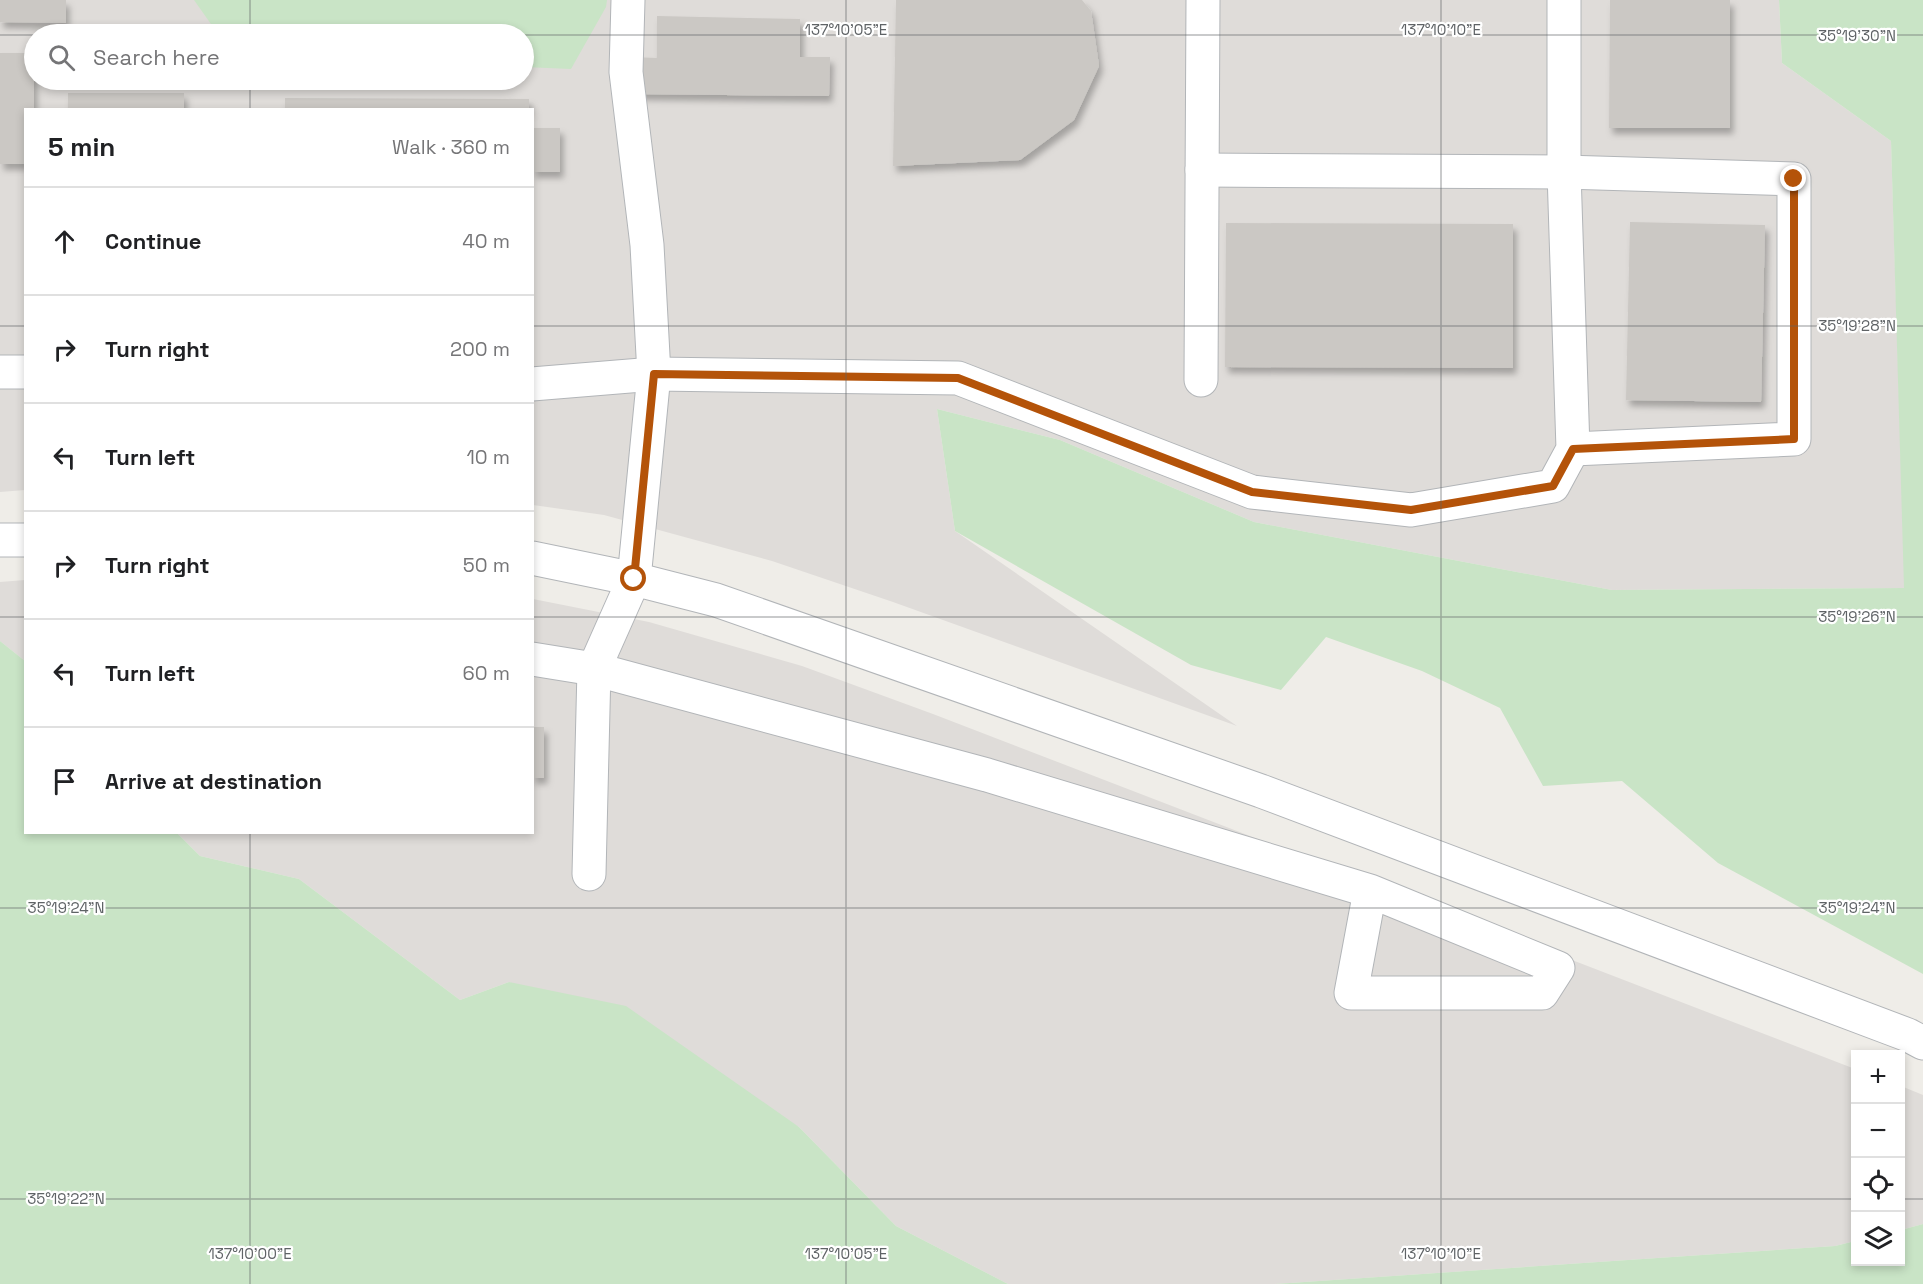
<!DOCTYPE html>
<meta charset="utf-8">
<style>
body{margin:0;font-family:"Space Grotesk",sans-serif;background:#f6f6f6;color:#202124}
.controls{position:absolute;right:18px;bottom:18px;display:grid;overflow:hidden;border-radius:0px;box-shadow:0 3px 9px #0003}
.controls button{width:54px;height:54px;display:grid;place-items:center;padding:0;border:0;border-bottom:2px solid #e0e0e0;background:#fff;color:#202124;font:30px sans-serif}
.stop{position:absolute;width:18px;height:18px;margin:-14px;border:4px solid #b45309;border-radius:50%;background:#fff}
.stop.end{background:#b45309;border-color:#fff;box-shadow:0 2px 6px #0008}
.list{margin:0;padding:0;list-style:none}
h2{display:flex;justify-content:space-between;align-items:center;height:78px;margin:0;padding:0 24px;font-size:26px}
h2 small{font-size:20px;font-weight:400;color:#757577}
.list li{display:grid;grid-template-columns:39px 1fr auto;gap:18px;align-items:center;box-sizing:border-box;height:108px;padding:0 24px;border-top:2px solid #e0e0e0}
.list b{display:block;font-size:22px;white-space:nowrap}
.list em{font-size:20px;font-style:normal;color:#757577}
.icon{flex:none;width:33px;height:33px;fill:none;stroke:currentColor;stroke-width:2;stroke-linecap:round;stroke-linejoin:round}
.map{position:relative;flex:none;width:1923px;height:1284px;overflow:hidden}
.search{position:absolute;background:#fff;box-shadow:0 3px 9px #0003;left:24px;top:24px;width:510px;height:66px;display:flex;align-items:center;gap:15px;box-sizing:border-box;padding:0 21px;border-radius:33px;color:#757577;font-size:22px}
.panel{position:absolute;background:#fff;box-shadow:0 3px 9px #0003;left:24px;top:108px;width:510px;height:726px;border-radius:0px}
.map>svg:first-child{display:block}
.industrial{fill:#dfdcd9;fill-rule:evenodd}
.green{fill:#c9e4c6}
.building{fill:#cbc8c4;filter:url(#shadow)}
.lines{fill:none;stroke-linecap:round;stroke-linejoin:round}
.minor-casing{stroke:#b2b5b8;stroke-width:35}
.minor{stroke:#fff;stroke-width:33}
.route{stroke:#b45309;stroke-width:8}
.ticks{fill:none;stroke:#5f6366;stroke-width:1.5;stroke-opacity:0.45}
.ticks-label{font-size:15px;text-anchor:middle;fill:#5f6366;stroke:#fff;stroke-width:4.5;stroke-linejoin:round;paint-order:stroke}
</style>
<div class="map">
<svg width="1923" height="1284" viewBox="0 0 1923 1284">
<defs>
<filter id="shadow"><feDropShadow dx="3.5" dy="6" stdDeviation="3" flood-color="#0004"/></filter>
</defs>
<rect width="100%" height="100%" fill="#efede8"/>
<!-- industrial -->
<g class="industrial">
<path d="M0,0H1779L1782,63L1891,141L1905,588L1612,590L1254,522L1060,440L937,409L955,531L1237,726L893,602L772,561L604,515L533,505L532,110H26L25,490L0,492ZM34,34H524V80H34Z"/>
<path d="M25,580V661L0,641V582Z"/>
<path d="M533,599L649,622L802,666L933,714L1855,1069V1241L1835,1246L1275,1284H1008L896,1226L799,1127L509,982L460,1000L299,879L200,856L177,833L532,832Z"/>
<path d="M1901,1086L1923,1095V1224L1901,1230Z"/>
</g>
<!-- green -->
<g class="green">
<path d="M194,0H607L606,7L571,69L524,67V34H218Z"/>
<path d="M1779,0H1923V974L1718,863L1622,781L1543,786L1500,708L1422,671L1326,637L1281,690L1191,665L955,531L937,409L1060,440L1254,522L1612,590L1904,588L1891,141L1782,63Z"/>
<path d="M0,641L25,661L26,832L177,833L200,856L299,879L460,1000L509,982L626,1006L799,1127L896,1226L1008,1284H0Z"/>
<path d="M1923,1224V1284H1275L1835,1246L1855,1241L1856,1262H1900L1901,1230Z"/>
</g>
<!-- building -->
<g class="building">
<path d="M0,0H66V23L0,22Z"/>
<path d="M896,0H1082L1091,11L1099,66L1074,120L1020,160L893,166Z"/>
<path d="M1610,0H1730V128H1609Z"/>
<path d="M657,16L800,19V57H830L829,96L632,94V57L657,58Z"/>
<path d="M0,53H34V110H26V164H0Z"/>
<rect x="68" y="93" width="116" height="17"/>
<path d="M285,98L529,99V110H285Z"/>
<rect x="532" y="128" width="28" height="44"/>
<path d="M1630,222L1765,225L1761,402L1626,400Z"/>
<path d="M1226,223L1513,224V368L1225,367Z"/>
<rect x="532" y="727" width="12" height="51"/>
</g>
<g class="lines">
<defs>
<g id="minor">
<path d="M1202,170L1564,172L1794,179V439L1573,449"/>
<path d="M0,372H26"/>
<path d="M1201,380L1203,0"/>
<path d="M532,384L654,374L958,378L1252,492L1411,510L1553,486L1573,449L1564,172V0"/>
<path d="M0,540H26"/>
<path d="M532,558L634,579L716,600L1261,791L1908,1035L1923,1043"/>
<path d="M532,659L594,669L987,775L1370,891L1558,968L1542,993H1351L1370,891"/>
<path d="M589,874L594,669L634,579L654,374L647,245L626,72L628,0"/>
</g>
</defs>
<!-- minor casing -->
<use href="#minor" class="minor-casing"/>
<!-- minor -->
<use href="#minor" class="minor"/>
</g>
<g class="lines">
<!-- route -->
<path class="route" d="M634,579L654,374L958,378L1252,492L1411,510L1553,486L1573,449L1794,439V179"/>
</g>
<!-- ticks -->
<path class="ticks" d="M250,0V34M846,0V1284M1441,0V1284M0,35H34M524,35H1923M250,80V110M0,326H26M532,326H1923M0,617H26M532,617H1923M250,832V1284M0,908H1923M0,1199H1856M1900,1199H1923"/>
<g class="ticks-label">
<text x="846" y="35">137°10'05"E</text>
<text x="1441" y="35">137°10'10"E</text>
<text x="1857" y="41">35°19'30"N</text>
<text x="1857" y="331">35°19'28"N</text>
<text x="1857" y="622">35°19'26"N</text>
<text x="66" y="913">35°19'24"N</text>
<text x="1857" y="913">35°19'24"N</text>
<text x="66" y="1204">35°19'22"N</text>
<text x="250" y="1259">137°10'00"E</text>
<text x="846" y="1259">137°10'05"E</text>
<text x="1441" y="1259">137°10'10"E</text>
</g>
</svg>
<div class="controls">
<button>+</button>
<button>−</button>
<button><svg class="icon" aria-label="locate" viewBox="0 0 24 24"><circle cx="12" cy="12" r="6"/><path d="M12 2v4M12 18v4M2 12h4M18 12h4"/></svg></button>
<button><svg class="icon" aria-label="layers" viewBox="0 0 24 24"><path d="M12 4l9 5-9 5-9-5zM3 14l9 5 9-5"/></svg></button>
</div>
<div class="stop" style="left:634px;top:579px"></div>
<div class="stop end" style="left:1794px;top:179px"></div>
<div class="search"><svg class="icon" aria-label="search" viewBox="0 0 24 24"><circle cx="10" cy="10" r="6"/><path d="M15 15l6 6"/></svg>Search here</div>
<section class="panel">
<h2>5 min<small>Walk · 360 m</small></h2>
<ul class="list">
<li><svg class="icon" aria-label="ahead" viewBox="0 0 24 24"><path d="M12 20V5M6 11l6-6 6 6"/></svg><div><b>Continue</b></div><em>40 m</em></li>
<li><svg class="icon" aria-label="right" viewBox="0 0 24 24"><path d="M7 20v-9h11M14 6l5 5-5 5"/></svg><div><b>Turn right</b></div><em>200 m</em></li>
<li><svg class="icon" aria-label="left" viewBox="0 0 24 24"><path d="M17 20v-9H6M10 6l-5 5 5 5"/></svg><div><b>Turn left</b></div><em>10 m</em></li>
<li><svg class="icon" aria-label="right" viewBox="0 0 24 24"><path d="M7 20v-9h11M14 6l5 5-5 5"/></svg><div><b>Turn right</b></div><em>50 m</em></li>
<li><svg class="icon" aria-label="left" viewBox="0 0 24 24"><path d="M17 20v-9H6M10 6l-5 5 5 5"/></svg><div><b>Turn left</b></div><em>60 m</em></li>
<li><svg class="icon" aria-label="arrive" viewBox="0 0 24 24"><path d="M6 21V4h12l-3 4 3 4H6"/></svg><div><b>Arrive at destination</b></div></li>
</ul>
</section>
</div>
